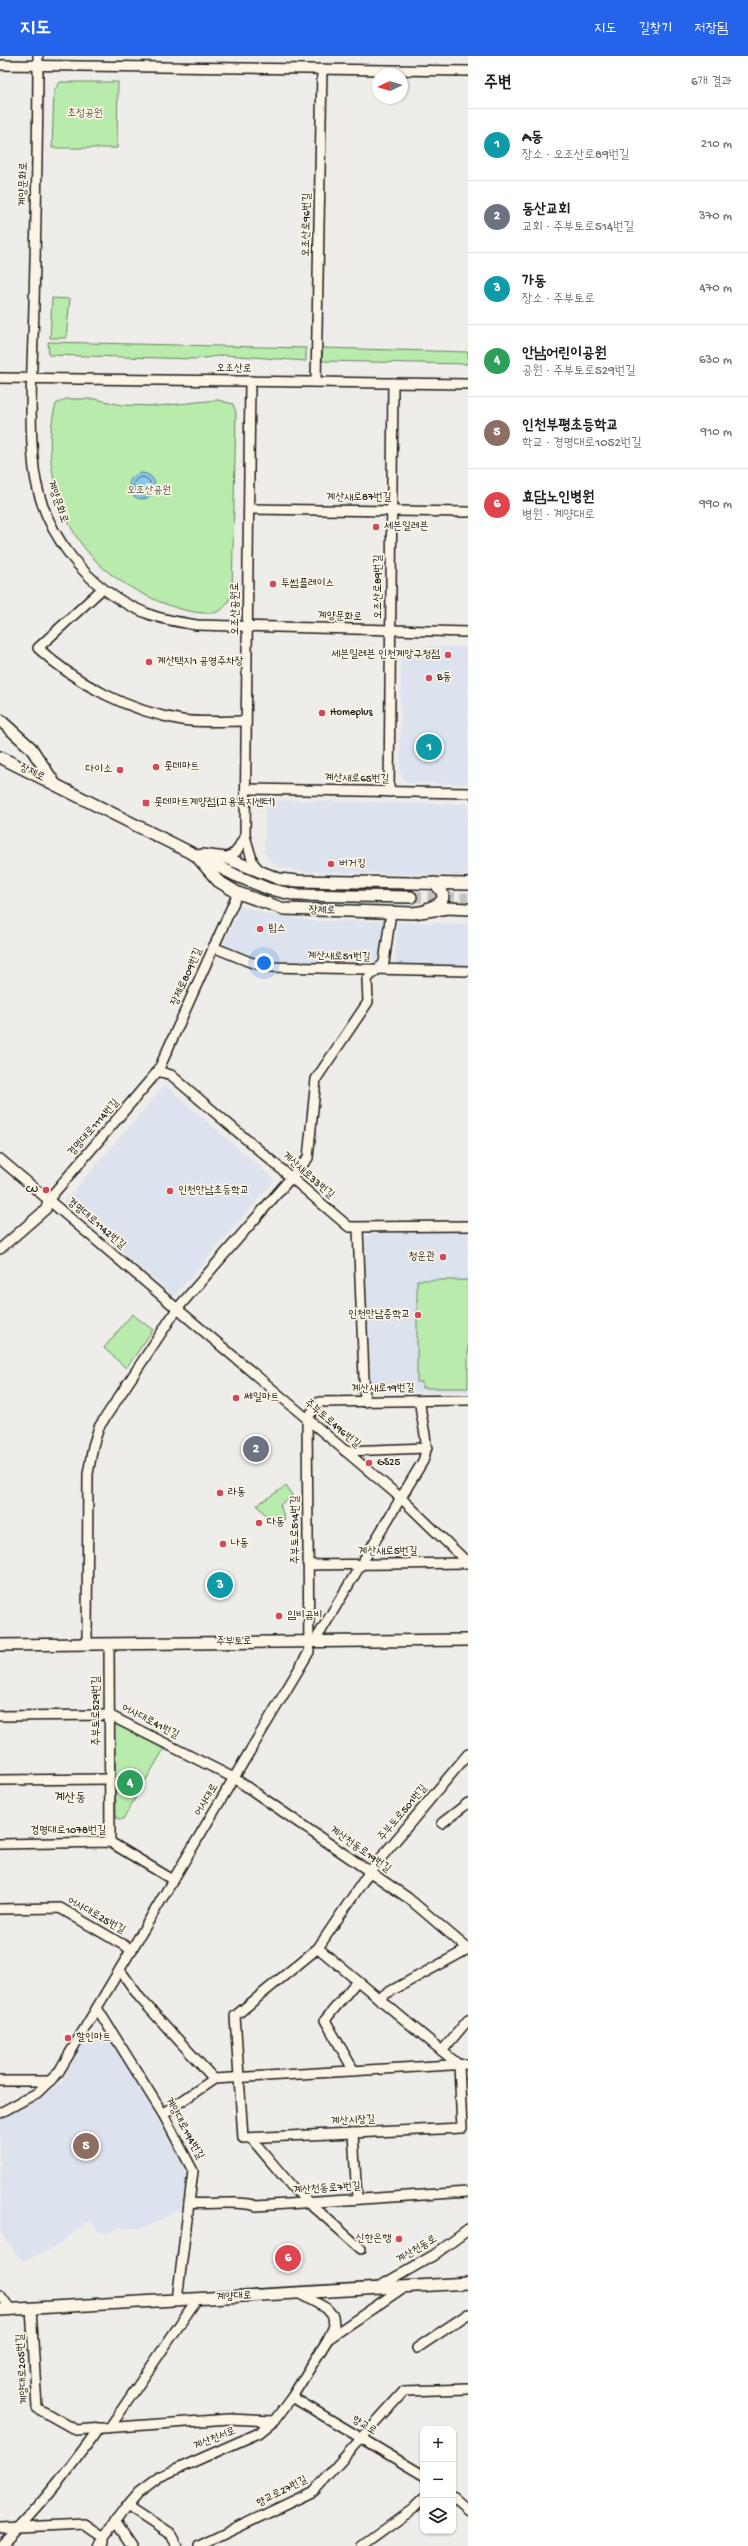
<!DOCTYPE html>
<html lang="ko">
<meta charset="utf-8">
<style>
body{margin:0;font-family:"Gochi Hand","Poor Story",sans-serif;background:#f6f6f6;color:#202124}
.controls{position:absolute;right:12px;bottom:12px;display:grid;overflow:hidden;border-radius:8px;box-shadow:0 1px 3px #0004}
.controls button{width:36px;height:36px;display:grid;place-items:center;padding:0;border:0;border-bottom:1px solid #e0e0e0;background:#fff;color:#202124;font:20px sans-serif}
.compass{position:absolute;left:372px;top:12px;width:36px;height:36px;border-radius:50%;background:#fff;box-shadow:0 1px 3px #0004;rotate:266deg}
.you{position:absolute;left:264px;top:907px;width:14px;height:14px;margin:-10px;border:3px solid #fff;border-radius:50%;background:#1a73e8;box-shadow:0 0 0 6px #1a73e833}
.badge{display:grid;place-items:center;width:26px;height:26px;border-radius:50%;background:#2563eb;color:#fff;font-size:13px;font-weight:700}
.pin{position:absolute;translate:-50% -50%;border:2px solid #fff;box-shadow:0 1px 4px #0006}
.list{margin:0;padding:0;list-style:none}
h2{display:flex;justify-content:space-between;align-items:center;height:52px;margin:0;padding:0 16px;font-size:17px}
h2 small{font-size:13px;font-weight:400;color:#757577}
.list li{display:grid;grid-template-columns:26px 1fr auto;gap:12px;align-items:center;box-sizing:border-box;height:72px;padding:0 16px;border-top:1px solid #e0e0e0}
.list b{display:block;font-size:15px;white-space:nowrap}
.list p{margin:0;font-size:13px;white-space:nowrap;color:#757577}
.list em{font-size:13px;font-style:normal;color:#757577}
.icon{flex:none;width:22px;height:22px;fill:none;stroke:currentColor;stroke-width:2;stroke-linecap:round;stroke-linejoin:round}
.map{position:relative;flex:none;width:468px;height:2490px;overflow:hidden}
header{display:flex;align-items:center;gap:24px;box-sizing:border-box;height:56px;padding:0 20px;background:#2563eb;color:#fff}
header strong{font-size:19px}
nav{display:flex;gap:22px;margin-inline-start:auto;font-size:14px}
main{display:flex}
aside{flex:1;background:#fff}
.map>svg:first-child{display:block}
.built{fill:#dde3ee}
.green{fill:#b8ebac;stroke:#6a8464}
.water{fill:#86cae7;stroke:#5c8496}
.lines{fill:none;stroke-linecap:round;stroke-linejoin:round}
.shore{stroke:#46626d;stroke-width:1}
.major-tunnel{stroke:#c4c3c0;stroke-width:11;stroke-dasharray:11 5.5;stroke-linecap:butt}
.minor-casing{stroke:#1c1c1c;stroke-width:12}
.major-casing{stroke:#1c1c1c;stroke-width:14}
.minor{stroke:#fcf5e5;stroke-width:9}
.major{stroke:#fcf5e5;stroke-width:11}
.poi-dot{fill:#d1495b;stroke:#fcf5e5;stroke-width:1.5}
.labels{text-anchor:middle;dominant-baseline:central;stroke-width:3.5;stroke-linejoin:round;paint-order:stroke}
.park-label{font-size:11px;fill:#4b5a47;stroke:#fcf5e5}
.street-label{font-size:11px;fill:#1c1c1c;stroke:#fcf5e5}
.poi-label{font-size:11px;fill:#1c1c1c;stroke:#fcf5e5;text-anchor:start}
.quarter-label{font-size:13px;fill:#1c1c1c;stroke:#fcf5e5}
</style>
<header>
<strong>지도</strong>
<nav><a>지도</a><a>길찾기</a><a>저장됨</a></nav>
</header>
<main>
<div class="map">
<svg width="468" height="2490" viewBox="0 0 468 2490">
<rect width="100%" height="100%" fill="#eeede9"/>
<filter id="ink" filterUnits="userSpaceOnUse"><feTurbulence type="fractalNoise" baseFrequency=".025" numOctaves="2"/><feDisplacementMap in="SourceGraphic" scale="8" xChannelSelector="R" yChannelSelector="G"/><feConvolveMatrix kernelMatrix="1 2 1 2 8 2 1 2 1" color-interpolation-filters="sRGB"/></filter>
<g filter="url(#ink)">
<!-- built -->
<g class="built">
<path d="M407,590L468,591V728L408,727L400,718L401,595Z"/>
<path d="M273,744L468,748V820L297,815L278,811L264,797L265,752Z"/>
<path d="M241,850L263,857L314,865H382L384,868L379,902L374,907L295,906L268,905L230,895L222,890Z"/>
<path d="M397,866L468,868V909H395Z"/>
<path d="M165,1029L275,1124L174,1241L65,1145Z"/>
<path d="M468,1175V1336L370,1335L365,1182L371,1178Z"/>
<path d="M106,1975L158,2063L187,2118L182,2152L147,2171L124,2173L120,2170L110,2177L99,2176L90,2165L52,2193L22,2205L0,2176V2062L61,2028L83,1985Z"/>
</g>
<!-- green -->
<g class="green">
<path d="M60,26H118L117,92H52L54,35Z"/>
<path d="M52,242L70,243L66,282H50Z"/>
<path d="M48,286L306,292V305L225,299L197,303L49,299Z"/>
<path d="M323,292L468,296V308L322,305Z"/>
<path d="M66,343H95L122,349L157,350L218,344L233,348L236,356L232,536C229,545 224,556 213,557C178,560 122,531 98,507C58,469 40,401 56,348Z"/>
<path d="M417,1224H468V1332H422V1326H417Z"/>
<path d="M132,1258L153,1274L126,1312L104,1292Z"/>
<path d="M286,1430L292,1439L280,1449L285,1463L274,1469L257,1449Z"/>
<path d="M114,1667L164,1693L123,1763H119L116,1761Z"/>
</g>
<!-- water -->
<circle class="water" cx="142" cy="430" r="13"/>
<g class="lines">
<!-- shore -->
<circle class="shore" cx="142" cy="430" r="9"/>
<!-- major-tunnel -->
<path class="major-tunnel" d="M411,841L468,842"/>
<defs>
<g id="minor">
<path d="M38,0C38,83 36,165 34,248C33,302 28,359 34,413C42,476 86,533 146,557C162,564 180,566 197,569L468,576"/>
<path d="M0,9L468,15"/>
<path d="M0,322L468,328"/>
<path d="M250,325L245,780L253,807L260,815"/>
<path d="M316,326L322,13"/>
<path d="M249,453L468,456"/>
<path d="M102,533L38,592C78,629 129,655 182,664C203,667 226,665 246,665"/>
<path d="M246,733L468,737"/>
<path d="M389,736L393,327"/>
<path d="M226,802L236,796L245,780"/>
<path d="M213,891L250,906L269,911L468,915"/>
<path d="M158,1015L171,1019L349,1171L468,1170"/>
<path d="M0,1103L401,1442L468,1507"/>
<path d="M358,1173L365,1346"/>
<path d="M0,1193L46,1153L48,1144L158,1015L238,837"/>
<path d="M345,1395L427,1392"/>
<path d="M308,1509L468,1507"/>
<path d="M315,1585L423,1405C431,1386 420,1365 420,1345"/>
<path d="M87,1588L88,1418L93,1390L99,1371L177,1253L308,1102L316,1023L368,946L367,923L384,907L391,856"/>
<path d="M109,1588L110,1786"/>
<path d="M0,1660L109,1659L234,1722L408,1842L468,1893L378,1942"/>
<path d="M0,1724L110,1723"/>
<path d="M442,1767L468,1747"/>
<path d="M0,1788L110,1786L173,1824"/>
<path d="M0,1853L60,1852L132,1894"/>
<path d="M318,1892L459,2009L462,2072L243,2082L235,1960L318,1892L370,1815L468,1698"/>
<path d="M120,1914L140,1942L214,2023"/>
<path d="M97,1952L163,2058L193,2115L177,2244"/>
<path d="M442,1995L468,1964"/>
<path d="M354,2015L325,1964L357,1925"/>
<path d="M0,2025H50"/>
<path d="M0,2057L37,2037L58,2017L309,1596L307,1363L319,1346L468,1344"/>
<path d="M163,2058L214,2023L468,2008"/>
<path d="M353,2077L357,2143"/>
<path d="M251,2082L294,2133L361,2193"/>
<path d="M189,2147C209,2149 240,2144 256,2150L468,2136"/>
<path d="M377,2232L434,2199L468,2174"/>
<path d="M0,2239L11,2254"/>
<path d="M31,2252L37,2352L76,2374L229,2363L274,2365"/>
<path d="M328,2283L404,2231"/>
<path d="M417,2292L468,2258"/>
<path d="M292,2341L423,2419"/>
<path d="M110,2371L197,2243"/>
<path d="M453,2441L468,2454"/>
<path d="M127,2450L171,2479L177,2490"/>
<path d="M115,2465L132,2490"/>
<path d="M0,2472L85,2468L104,2481V2485"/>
<path d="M0,2490C38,2454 69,2414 99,2372"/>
<path d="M97,2490L127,2450L139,2436L159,2421L259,2377L274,2365L292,2341L328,2283L334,2270L333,2260L326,2252L298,2237"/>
<path d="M199,2490L314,2435L404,2335L468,2333"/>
<path d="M362,2490L413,2453L423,2443"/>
</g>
<g id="major">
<path d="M0,664L31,692L55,728"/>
<path d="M0,701L237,820L269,833L296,839L411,841"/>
<path d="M202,799L226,802L279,823L297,825L468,828"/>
<path d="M198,802L218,825L238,837L284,853L413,857L448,852L468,853"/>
<path d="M429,852C445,847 448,839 434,827"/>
<path d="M0,1589L468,1584"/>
<path d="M0,2254L468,2227"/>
</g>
</defs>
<!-- minor casing -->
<use href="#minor" class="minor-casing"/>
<!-- major casing -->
<use href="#major" class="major-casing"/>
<!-- minor -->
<use href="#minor" class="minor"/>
<!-- major -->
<use href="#major" class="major"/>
</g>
</g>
<!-- markers -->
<g class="poi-dot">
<circle cx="376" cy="471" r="4"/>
<circle cx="273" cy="528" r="4"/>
<circle cx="448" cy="599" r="4"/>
<circle cx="149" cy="606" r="4"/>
<circle cx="429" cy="622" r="4"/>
<circle cx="322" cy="657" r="4"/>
<circle cx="156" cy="711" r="4"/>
<circle cx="120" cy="714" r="4"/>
<rect x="142" y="743" width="8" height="8" rx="2"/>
<circle cx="331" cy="808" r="4"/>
<circle cx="260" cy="873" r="4"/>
<circle cx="46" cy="1134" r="4"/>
<circle cx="170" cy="1135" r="4"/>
<circle cx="443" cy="1201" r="4"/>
<circle cx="418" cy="1259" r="4"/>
<circle cx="236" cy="1342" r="4"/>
<circle cx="369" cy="1407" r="4"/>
<circle cx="220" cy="1437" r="4"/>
<circle cx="259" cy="1467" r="4"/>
<circle cx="223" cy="1488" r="4"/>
<circle cx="279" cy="1560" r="4"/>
<circle cx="68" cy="1982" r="4"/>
<circle cx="399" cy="2183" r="4"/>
</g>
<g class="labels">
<!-- park labels -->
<g class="park-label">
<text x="85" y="58">초정공원</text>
<text x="149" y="435">오조산공원</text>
</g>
<!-- street labels -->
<g class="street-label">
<text transform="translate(24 128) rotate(-89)">계양문화로</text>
<text transform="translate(307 169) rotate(-89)">오조산로96번길</text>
<text transform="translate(234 313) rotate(1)">오조산로</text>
<text x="359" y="442">계산새로87번길</text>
<text transform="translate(57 446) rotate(71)">계양문화로</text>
<text transform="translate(379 531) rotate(-90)">오조산로89번길</text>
<text transform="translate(236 553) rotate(-90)">오조산공원로</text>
<text transform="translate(340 561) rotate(2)">계양문화로</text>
<text transform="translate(32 717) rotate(27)">장제로</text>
<text transform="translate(357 723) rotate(1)">계산새로65번길</text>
<text transform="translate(322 855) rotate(1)">장제로</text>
<text transform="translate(339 901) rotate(1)">계산새로51번길</text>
<text transform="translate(187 921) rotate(-66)">장제로809번길</text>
<text transform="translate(94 1072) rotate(-49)">경명대로1114번길</text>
<text transform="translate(308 1120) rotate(41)">계산새로33번길</text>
<text transform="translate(96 1168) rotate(40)">경명대로1142번길</text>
<text transform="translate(383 1333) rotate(-1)">계산새로19번길</text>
<text transform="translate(332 1368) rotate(40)">주부토로496번길</text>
<text transform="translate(296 1474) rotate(-90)">주부토로514번길</text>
<text x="388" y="1496">계산새로5번길</text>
<text transform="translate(234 1586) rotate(-1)">주부토로</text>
<text transform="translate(97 1655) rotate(-90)">주부토로529번길</text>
<text transform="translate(150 1666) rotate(27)">어사대로41번길</text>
<text transform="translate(207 1744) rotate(-59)">어사대로</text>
<text transform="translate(403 1757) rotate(-50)">주부토로501번길</text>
<text x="68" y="1775">경명대로1078번길</text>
<text transform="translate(360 1794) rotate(35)">계산천동로19번길</text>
<text transform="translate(96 1860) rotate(29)">어사대로25번길</text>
<text transform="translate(353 2065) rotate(-3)">계산시장길</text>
<text transform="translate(184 2073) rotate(61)">계양대로194번길</text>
<text transform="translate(327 2133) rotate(-4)">계산천동로7번길</text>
<text transform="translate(417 2194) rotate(-31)">계산천동로</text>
<text transform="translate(234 2241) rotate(-3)">계양대로</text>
<text transform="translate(23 2313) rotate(-94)">계양대로205번길</text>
<text transform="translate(364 2370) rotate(31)">향교로</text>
<text transform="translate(215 2383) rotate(-22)">계산천서로</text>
<text transform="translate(282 2436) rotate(-27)">향교로27번길</text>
</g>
<!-- poi labels -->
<g class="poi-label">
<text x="384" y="471">세븐일레븐</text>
<text x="281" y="528">투썸플레이스</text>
<text x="440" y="599" text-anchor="end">세븐일레븐 인천계앙구청점</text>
<text x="157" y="606">계산택지1 공영주차장</text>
<text x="437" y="622">B동</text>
<text x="330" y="657">Homeplus</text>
<text x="164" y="711">롯데마트</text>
<text x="112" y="714" text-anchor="end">다이소</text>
<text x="154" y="747">롯데마트계양점(고용복지센터)</text>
<text x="339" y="808">버거킹</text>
<text x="268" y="873">빕스</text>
<text x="38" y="1134" text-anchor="end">CU</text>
<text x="178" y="1135">인천안남초등학교</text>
<text x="435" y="1201" text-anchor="end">청운관</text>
<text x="410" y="1259" text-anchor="end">인천안남중학교</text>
<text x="244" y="1342">쎄일마트</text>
<text x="377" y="1407">GS25</text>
<text x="228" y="1437">라동</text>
<text x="267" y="1467">다동</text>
<text x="231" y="1488">나동</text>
<text x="287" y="1560">임비곰비</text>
<text x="76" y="1982">할인마트</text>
<text x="391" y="2183" text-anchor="end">신한은행</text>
</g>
<!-- quarter labels -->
<g class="quarter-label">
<text x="70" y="1742">계산동</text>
</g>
</g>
</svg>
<div class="controls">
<button>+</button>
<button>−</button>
<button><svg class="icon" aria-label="layers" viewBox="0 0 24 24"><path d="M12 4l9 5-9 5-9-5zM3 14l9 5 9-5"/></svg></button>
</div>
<svg class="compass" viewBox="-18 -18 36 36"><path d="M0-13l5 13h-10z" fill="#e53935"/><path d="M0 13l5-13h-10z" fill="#757577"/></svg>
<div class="you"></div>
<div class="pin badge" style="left:429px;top:691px;background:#0f9aa8">1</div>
<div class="pin badge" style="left:256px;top:1393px;background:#6b7280">2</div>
<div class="pin badge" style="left:220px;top:1529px;background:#0f9aa8">3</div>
<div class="pin badge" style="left:130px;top:1727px;background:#2e9e5b">4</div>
<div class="pin badge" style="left:86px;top:2090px;background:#8d6e63">5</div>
<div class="pin badge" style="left:288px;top:2202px;background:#e0444e">6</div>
</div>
<aside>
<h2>주변<small>6개 결과</small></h2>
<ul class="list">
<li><span class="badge" style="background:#0f9aa8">1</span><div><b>A동</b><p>장소 · 오조산로89번길</p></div><em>210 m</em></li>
<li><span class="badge" style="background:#6b7280">2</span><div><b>동산교회</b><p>교회 · 주부토로514번길</p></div><em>370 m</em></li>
<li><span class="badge" style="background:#0f9aa8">3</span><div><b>가동</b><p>장소 · 주부토로</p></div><em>470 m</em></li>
<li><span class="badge" style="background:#2e9e5b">4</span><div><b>안남어린이공원</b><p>공원 · 주부토로529번길</p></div><em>630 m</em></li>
<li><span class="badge" style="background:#8d6e63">5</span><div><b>인천부평초등학교</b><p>학교 · 경명대로1052번길</p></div><em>910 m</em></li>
<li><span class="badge" style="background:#e0444e">6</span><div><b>효담노인병원</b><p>병원 · 계양대로</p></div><em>990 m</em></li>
</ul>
</aside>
</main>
